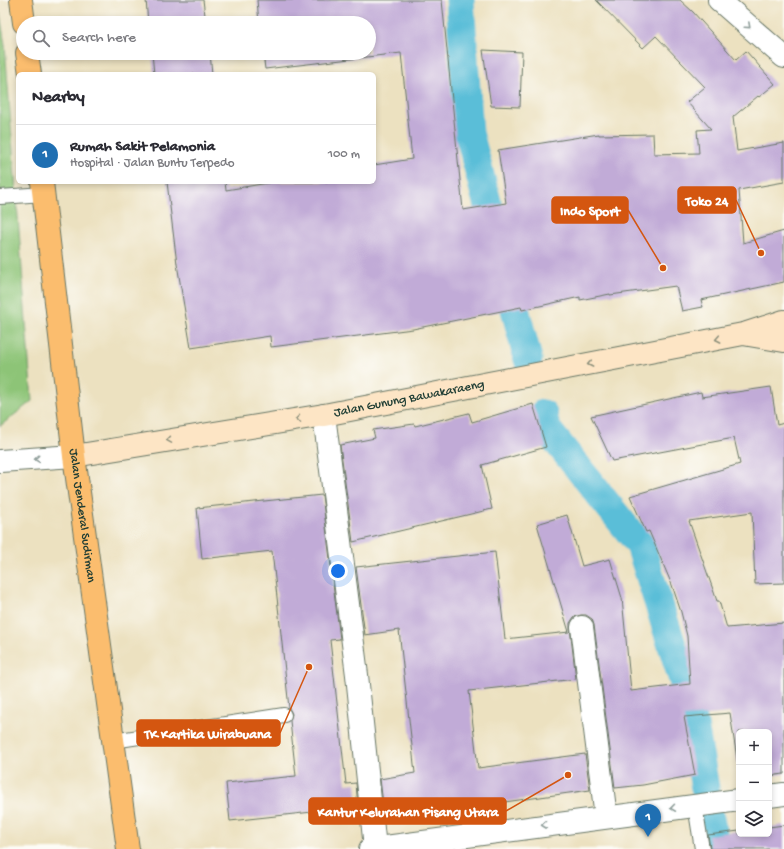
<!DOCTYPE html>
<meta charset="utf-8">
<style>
body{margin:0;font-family:"Gochi Hand",sans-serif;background:#f2f2f3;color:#2b2b33}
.controls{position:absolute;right:12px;bottom:12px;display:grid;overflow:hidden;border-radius:6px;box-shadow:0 2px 6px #0003}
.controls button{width:36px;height:36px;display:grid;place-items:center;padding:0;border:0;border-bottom:1px solid #e1e1e2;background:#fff;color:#2b2b33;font:20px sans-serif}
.you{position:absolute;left:338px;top:571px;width:14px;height:14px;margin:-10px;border:3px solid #fff;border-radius:50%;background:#1a73e8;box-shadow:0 0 0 6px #1a73e833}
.badge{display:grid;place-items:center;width:26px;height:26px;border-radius:50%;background:#1f6fb2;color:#fff;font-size:13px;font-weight:700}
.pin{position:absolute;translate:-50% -33px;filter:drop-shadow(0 1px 2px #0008)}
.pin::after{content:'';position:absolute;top:21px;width:14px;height:12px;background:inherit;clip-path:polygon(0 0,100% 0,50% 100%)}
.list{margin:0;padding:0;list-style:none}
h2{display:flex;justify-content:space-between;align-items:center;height:52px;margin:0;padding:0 16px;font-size:17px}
h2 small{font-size:13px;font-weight:400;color:#7c7c81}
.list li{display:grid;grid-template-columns:26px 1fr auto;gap:12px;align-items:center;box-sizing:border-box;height:60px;padding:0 16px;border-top:1px solid #e1e1e2}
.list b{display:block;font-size:15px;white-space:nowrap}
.list p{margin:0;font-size:13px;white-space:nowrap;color:#7c7c81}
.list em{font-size:13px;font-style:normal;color:#7c7c81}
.icon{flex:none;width:22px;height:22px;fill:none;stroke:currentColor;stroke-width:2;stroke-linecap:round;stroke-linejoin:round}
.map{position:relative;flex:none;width:784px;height:849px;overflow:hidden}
.search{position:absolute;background:#fff;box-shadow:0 2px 6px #0003;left:16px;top:16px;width:360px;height:44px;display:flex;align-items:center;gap:10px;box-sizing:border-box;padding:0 14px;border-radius:22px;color:#7c7c81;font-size:15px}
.panel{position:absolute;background:#fff;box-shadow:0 2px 6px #0003;left:16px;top:72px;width:360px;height:112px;border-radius:6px}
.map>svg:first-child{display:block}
.green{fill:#8dc477;stroke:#568056}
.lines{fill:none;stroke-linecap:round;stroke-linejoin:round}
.canal{stroke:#5abed8;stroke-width:29}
.building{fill:#c1abd7}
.service-casing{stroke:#677665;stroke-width:16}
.minor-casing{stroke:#677665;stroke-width:24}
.tertiary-casing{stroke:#677665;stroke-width:24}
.secondary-casing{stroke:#677665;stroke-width:24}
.primary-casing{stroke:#677665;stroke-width:24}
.service{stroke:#fff;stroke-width:14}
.minor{stroke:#fff;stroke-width:22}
.tertiary{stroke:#fff;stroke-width:22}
.secondary{stroke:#fde5c5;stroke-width:22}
.primary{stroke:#fbbd6e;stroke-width:22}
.oneway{stroke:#8f9e9a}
.oneway2{stroke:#8e917c}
.labels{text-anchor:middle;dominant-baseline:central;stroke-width:4;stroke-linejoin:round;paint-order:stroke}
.street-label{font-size:13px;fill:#1f3d34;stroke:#fdfcf7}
.leader{fill:none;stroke:#d45610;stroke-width:1.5}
.callout-dot{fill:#d45610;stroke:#fdfcf7;stroke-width:1.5}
.callout{fill:#d45610;stroke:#d45610;stroke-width:1.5}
.callout-label{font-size:14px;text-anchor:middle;font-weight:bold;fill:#fff}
</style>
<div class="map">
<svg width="784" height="849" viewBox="0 0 784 849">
<rect width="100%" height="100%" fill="#fdfcf7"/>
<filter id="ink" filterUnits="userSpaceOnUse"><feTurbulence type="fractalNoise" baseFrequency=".025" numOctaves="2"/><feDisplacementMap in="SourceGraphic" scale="8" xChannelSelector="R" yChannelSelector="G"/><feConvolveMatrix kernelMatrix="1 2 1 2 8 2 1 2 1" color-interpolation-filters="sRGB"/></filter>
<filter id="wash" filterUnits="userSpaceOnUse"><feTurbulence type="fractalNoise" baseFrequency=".012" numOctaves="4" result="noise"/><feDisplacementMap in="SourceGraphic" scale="16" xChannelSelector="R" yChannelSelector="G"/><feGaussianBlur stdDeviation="0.9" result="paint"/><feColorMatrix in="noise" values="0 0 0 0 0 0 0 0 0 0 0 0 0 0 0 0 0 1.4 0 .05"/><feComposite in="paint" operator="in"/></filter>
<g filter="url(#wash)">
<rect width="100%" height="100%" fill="#ece1c0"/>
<!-- green -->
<path class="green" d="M0,13L5,46L32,401L0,426Z"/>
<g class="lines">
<!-- canal -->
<g class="canal">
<path d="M460,0L469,133L528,359"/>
<path d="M543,414L546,428L640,545L690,702L705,788"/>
<path d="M710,819L716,849"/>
</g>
</g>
<g id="blocks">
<!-- building -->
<g class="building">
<path d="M146,0H203L206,23H148Z"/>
<path d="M257,0H442L463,210L506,203L498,150L599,134V135L653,134L654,154L699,153L697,130L711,129L687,102L705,87L656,36L643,48L596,0H680L693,12L736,60L746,51L775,84L759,97L758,96L733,117L737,151L784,143V182L739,190L743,243L784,231V282L701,300L703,307L682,311L676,286L610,295V294L580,300V297L522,310L521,307L413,329L271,347L270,336L191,348L177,264L167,182H225L226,190L274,182H374V165L412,159L401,53L265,69L263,53H369V23H259Z"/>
<path d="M483,50L522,52L520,107L491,106Z"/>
<path d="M152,53H210L212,74H154Z"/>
<path d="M771,387L777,425L784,423V583L755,584L752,512L689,521L717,601H719L727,628L784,623V774L769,776V732H739V772L730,713L684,717L695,775L643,785L615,788L594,625L592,619L586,615H581L574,617L570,623V628L576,679L469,691L478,768L585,754L590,790L462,808L461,804L386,817L384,804H383L380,779L415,773L399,630L365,635L356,567L495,552L505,639L569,632L537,524L567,515L582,566L610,559L622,598L631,691L690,684L687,636L681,612L672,585L649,531L646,532L630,496L740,464L734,438L612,461L591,416L701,392L702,397Z"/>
<path d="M533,404L546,447L482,465L492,509L353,542L340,445L375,438L373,430L414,424L415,426L469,413L472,422Z"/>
<path d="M322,495L340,639L330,640L346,784L356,783L358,807L230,821L226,783L296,776L290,721L292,714L289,708L272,551L202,559L197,508Z"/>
<path d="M784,825V849H710L708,835L739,831V834H769V827Z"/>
</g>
</g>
</g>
<g filter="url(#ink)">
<use href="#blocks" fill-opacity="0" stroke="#677665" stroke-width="1"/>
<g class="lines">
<defs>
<g id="service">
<path d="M0,197L44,194"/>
<path d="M113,741L284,715"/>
<path d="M695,805L702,849"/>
</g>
<g id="minor">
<path d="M719,0L784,57"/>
<path d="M324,415L357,675L375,848"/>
<path d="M582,627L606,817"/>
<path d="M769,796L784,794"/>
<path d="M370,849L739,800"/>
</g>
<path id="tertiary" d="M0,461L74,456"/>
<g id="secondary">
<path d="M747,333L784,321"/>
<path id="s1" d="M74,456L324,415L743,334L784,341"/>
</g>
<g id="primary">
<path d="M21,0L24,23"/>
<path d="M27,53L30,74"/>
<path id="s2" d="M42,182L74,456L128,849"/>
</g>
</defs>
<!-- service casing -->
<use href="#service" class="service-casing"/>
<!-- minor casing -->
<use href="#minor" class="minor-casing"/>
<!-- tertiary casing -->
<use href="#tertiary" class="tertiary-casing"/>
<!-- secondary casing -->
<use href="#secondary" class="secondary-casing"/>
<!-- primary casing -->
<use href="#primary" class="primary-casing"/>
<!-- service -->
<use href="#service" class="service"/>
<!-- minor -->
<use href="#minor" class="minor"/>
<!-- tertiary -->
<use href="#tertiary" class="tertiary"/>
<!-- secondary -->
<use href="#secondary" class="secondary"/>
<!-- primary -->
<use href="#primary" class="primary"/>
</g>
<!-- one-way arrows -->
<defs><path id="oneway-chevron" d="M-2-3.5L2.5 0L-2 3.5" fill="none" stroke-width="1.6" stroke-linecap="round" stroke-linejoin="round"/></defs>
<g class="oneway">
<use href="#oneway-chevron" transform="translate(748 26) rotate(42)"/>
<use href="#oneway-chevron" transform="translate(37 459) rotate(175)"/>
<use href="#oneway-chevron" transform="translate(673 808) rotate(172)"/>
<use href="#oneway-chevron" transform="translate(544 825) rotate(173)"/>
</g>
<g class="oneway2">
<use href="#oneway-chevron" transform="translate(718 339) rotate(169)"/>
<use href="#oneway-chevron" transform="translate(590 364) rotate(169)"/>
<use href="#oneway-chevron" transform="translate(298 419) rotate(171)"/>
<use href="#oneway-chevron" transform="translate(169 440) rotate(171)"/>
</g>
</g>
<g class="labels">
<!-- street labels -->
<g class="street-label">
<text stroke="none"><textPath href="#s1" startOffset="340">Jalan Gunung Bawakaraeng</textPath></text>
<text stroke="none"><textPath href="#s2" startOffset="336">Jalan Jenderal Sudirman</textPath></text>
</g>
</g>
<!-- callouts -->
<path class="leader" d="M761 253L736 200M663 268L628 210M309 667L280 733M568 775L506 811"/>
<g class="callout-dot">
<circle cx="761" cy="253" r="4"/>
<circle cx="663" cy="268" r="4"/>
<circle cx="309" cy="667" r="4"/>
<circle cx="568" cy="775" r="4"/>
</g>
<g class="callout">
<rect x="678" y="187" width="58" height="26" rx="4"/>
<rect x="552" y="197" width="76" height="26" rx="4"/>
<rect x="137" y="720" width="143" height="26" rx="4"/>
<rect x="309" y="798" width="197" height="26" rx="4"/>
</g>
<g class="callout-label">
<text x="707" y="205">Toko 24</text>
<text x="590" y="215">Indo Sport</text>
<text x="208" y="738">TK Kartika Wirabuana</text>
<text x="408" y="816">Kantur Kelurahan Pisang Utara</text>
</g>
</svg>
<div class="controls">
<button>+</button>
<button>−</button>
<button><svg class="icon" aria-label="layers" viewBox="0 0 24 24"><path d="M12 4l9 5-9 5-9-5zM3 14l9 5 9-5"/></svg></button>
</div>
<div class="you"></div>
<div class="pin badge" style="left:648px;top:837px">1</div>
<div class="search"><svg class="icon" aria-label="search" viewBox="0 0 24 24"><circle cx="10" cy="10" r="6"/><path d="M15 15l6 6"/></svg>Search here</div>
<section class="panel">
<h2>Nearby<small></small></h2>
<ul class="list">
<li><span class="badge">1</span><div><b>Rumah Sakit Pelamonia</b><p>Hospital · Jalan Buntu Terpedo</p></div><em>100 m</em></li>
</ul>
</section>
</div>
